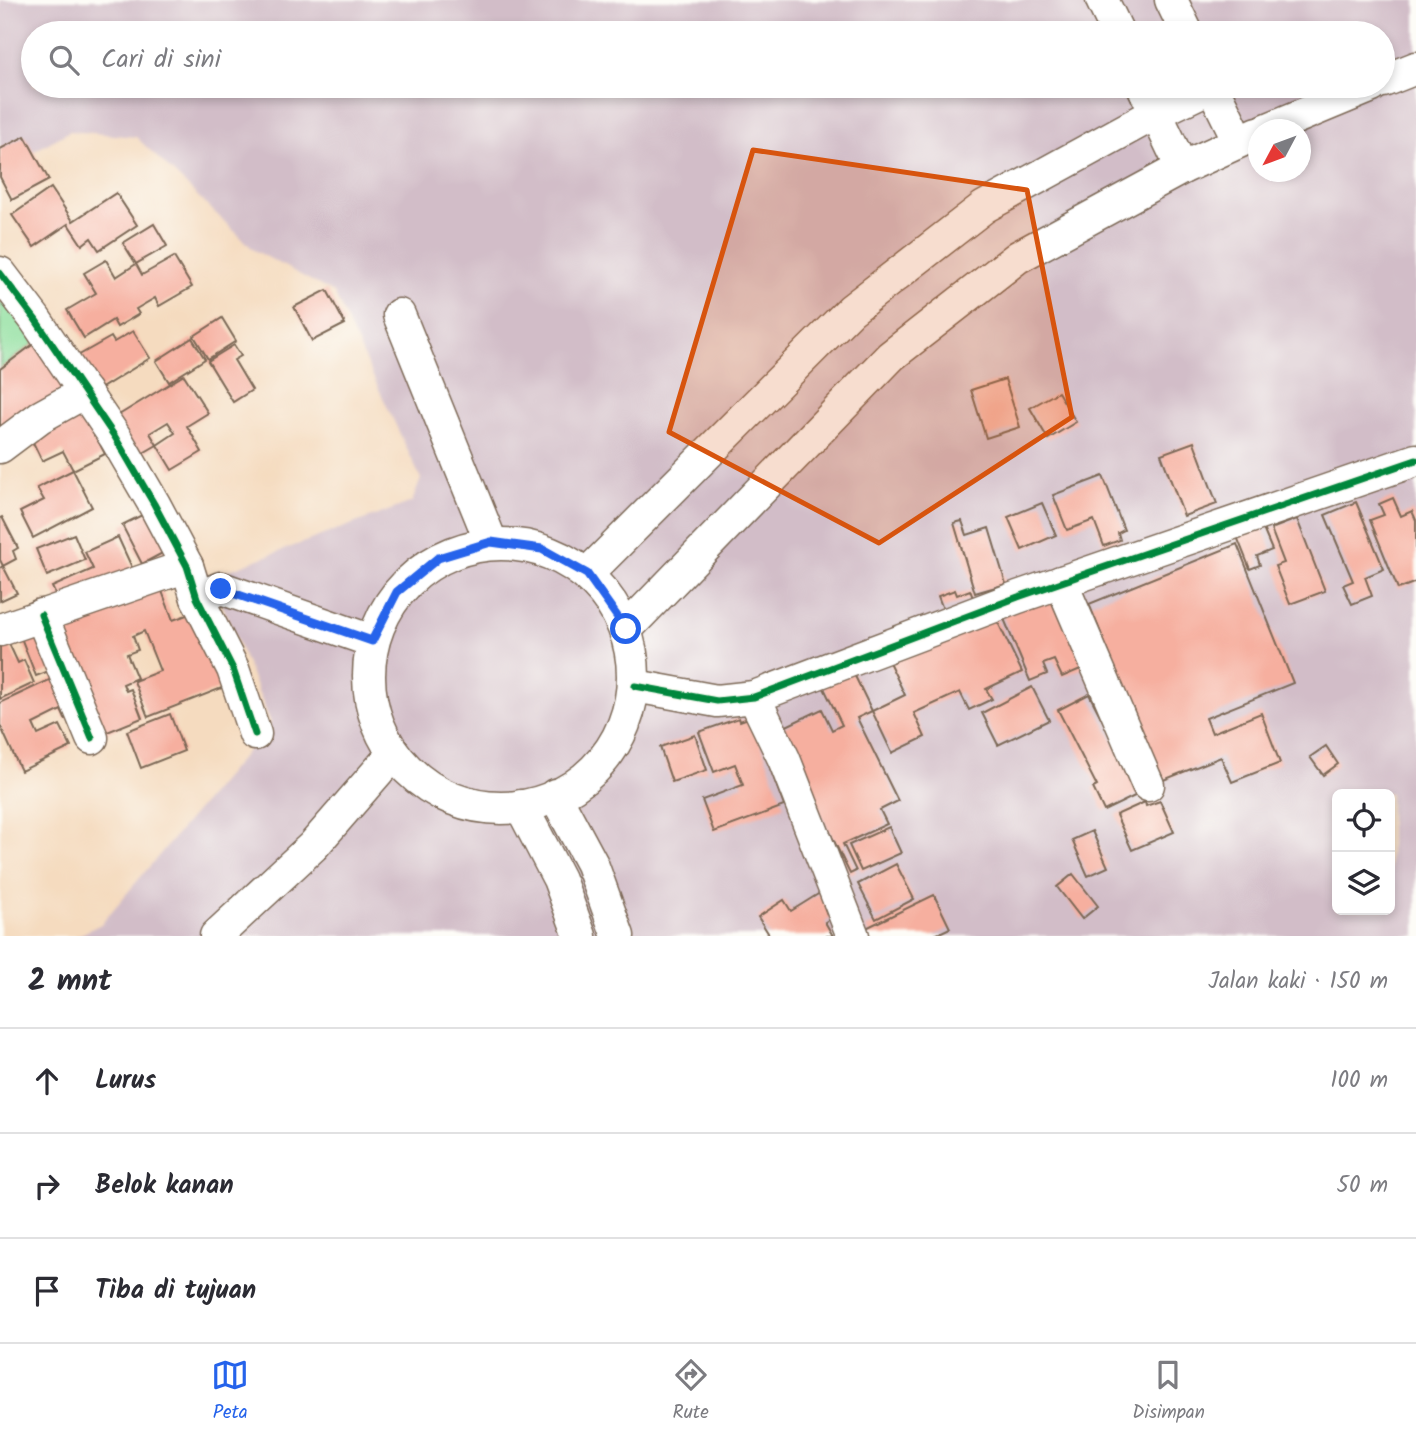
<!DOCTYPE html>
<html lang="id">
<meta charset="utf-8">
<style>
body{margin:0;font-family:Kalam,sans-serif;background:#f7f7f7;color:#2b2b33}
.controls{position:absolute;right:21px;bottom:21px;display:grid;overflow:hidden;border-radius:10px;box-shadow:0 4px 10px #0003}
.controls button{width:63px;height:63px;display:grid;place-items:center;padding:0;border:0;border-bottom:2px solid #e1e1e2;background:#fff;color:#2b2b33;font:35px sans-serif}
.compass{position:absolute;left:1248px;top:119px;width:63px;height:63px;border-radius:50%;background:#fff;box-shadow:0 4px 10px #0003;rotate:229deg}
.stop{position:absolute;width:21px;height:21px;margin:-16px;border:5px solid #2563eb;border-radius:50%;background:#fff}
.stop.end{background:#2563eb;border-color:#fff;box-shadow:0 2px 7px #0008}
.list{margin:0;padding:0;list-style:none}
h2{display:flex;justify-content:space-between;align-items:center;height:91px;margin:0;padding:0 28px;font-size:30px}
h2 small{font-size:23px;font-weight:400;color:#7c7c81}
.list li{display:grid;grid-template-columns:46px 1fr auto;gap:21px;align-items:center;box-sizing:border-box;height:105px;padding:0 28px;border-top:2px solid #e1e1e2}
.list b{display:block;font-size:26px;white-space:nowrap}
.list em{font-size:23px;font-style:normal;color:#7c7c81}
.icon{flex:none;width:38px;height:38px;fill:none;stroke:currentColor;stroke-width:2;stroke-linecap:round;stroke-linejoin:round}
.map{position:relative;flex:none;width:1416px;height:936px;overflow:hidden}
.search{position:absolute;background:#fff;box-shadow:0 4px 10px #0003;left:21px;right:21px;top:21px;height:77px;display:flex;align-items:center;gap:18px;box-sizing:border-box;padding:0 24px;border-radius:38px;color:#7c7c81;font-size:26px}
.sheet{height:406px;background:#fff}
nav{display:flex;justify-content:space-around;align-items:center;box-sizing:border-box;height:98px;border-top:2px solid #e1e1e2;background:#fff;font-size:19px;color:#7c7c81}
nav a{display:grid;justify-items:center;gap:4px}
nav .on{color:#2563eb}
.map>svg:first-child{display:block}
.industrial{fill:#d2bdc8;fill-rule:evenodd}
.green{fill:#8edf9e;stroke:#64845e;stroke-width:2}
.building{fill:#f6af9f}
.lines{fill:none;stroke-linecap:round;stroke-linejoin:round}
.minor-casing{stroke:#7c6856;stroke-width:35}
.minor{stroke:#fff;stroke-width:32}
.cycleway-casing{stroke:#fdfcf7;stroke-width:11}
.cycleway{stroke:#00873e;stroke-width:7}
.route{stroke:#2563eb;stroke-width:9}
.marked{fill:#d7540e;fill-opacity:0.2;stroke:#d7540e;stroke-width:5;stroke-linejoin:round}
</style>
<div class="map">
<svg width="1416" height="936" viewBox="0 0 1416 936">
<rect width="100%" height="100%" fill="#fdfcf7"/>
<filter id="ink" filterUnits="userSpaceOnUse"><feTurbulence type="fractalNoise" baseFrequency=".0143" numOctaves="2"/><feDisplacementMap in="SourceGraphic" scale="14" xChannelSelector="R" yChannelSelector="G"/><feConvolveMatrix kernelMatrix="1 2 1 2 8 2 1 2 1" color-interpolation-filters="sRGB"/></filter>
<filter id="wash" filterUnits="userSpaceOnUse"><feTurbulence type="fractalNoise" baseFrequency=".00686" numOctaves="4" result="noise"/><feDisplacementMap in="SourceGraphic" scale="28" xChannelSelector="R" yChannelSelector="G"/><feGaussianBlur stdDeviation="1.57" result="paint"/><feColorMatrix in="noise" values="0 0 0 0 0 0 0 0 0 0 0 0 0 0 0 0 0 1.4 0 .05"/><feComposite in="paint" operator="in"/></filter>
<g filter="url(#wash)">
<rect width="100%" height="100%" fill="#f5dbbf"/>
<!-- industrial -->
<path class="industrial" d="M0,0H1416V936H77L101,924L271,723L211,577L412,502L421,479L334,293L254,250L136,137L70,131L0,170ZM33,33H1383V86H33ZM1258,130H1300V172H1258ZM1337,794H1390V910H1337Z"/>
<!-- green -->
<path class="green" d="M9,298L39,340L0,369V305Z"/>
<g id="blocks">
<!-- building -->
<g class="building">
<path d="M25,136L49,180L12,200L0,177V149Z"/>
<path d="M51,188L73,221L116,193L137,225L99,250L91,238L82,245L68,224L34,247L12,215Z"/>
<path d="M154,224L167,246L136,264L142,275L174,257L192,287L159,306L155,298L136,309L139,314L117,327L113,320L84,338L67,310L96,293L84,273L106,260L116,277L136,264L123,243Z"/>
<path d="M327,290L345,324L312,341L294,307Z"/>
<path d="M222,318L236,341L208,359L194,336Z"/>
<path d="M133,331L150,358L95,392L74,358L111,337L114,342Z"/>
<path d="M192,338L205,359L169,382L156,361Z"/>
<path d="M39,340L75,387L0,443V369Z"/>
<path d="M234,345L241,356L234,360L252,390L233,402L208,361Z"/>
<path d="M184,375L208,413L187,426L202,452L172,470L157,445L175,433L168,422L150,433L157,445L138,456L114,418Z"/>
<path d="M1005,379L1020,427L986,438L971,390Z"/>
<path d="M1058,392L1076,422L1048,439L1030,408Z"/>
<path d="M81,407L105,454L73,470L92,507L33,538L20,512L44,500L37,488L73,470L63,451L42,461L29,434Z"/>
<path d="M1194,442L1217,504L1184,516L1161,454Z"/>
<path d="M1103,476L1124,530L1118,533L1120,540L1104,546L1094,520L1067,530L1053,495Z"/>
<path d="M1393,498L1401,516L1412,511L1416,520V582L1398,589L1370,520L1384,515L1379,504Z"/>
<path d="M1356,502L1384,569L1365,577L1372,596L1352,604L1343,585L1353,581L1325,515Z"/>
<path d="M1042,503L1056,535L1022,550L1008,517Z"/>
<path d="M150,511L170,549L142,564L122,525Z"/>
<path d="M2,517L18,548L13,551L16,559L3,566L0,560V518Z"/>
<path d="M1297,519L1325,591L1290,604L1275,566L1284,563L1271,529Z"/>
<path d="M962,521L967,535L989,528L1006,584L975,593L954,523Z"/>
<path d="M1261,524L1272,550L1257,556L1260,565L1250,569L1236,534Z"/>
<path d="M74,534L85,560L47,576L36,549Z"/>
<path d="M118,537L134,572L60,604L52,587L93,569L85,552Z"/>
<path d="M1237,544L1293,683L1206,718L1212,733L1261,713L1280,763L1232,782L1221,757L1161,781L1089,604Z"/>
<path d="M3,566L17,593L0,601V568Z"/>
<path d="M160,586L173,620L198,611L227,686L148,717L134,681L160,671L144,631L133,636L138,650L127,654L137,678L123,684L126,691L131,689L142,718L100,735L54,619Z"/>
<path d="M955,590L957,595L970,590L973,598L943,609L938,596Z"/>
<path d="M1060,595L1090,665L1062,677L1054,660L1043,664L1047,674L1030,681L1002,614Z"/>
<path d="M992,610L1022,672L986,689L992,699L969,710L960,692L914,713L925,737L892,753L872,711L905,695L888,660Z"/>
<path d="M38,622L57,668L36,676L18,630Z"/>
<path d="M5,635L18,663L24,660L34,683L0,699V637Z"/>
<path d="M853,672L872,711L857,718L898,801L880,810L887,824L843,844L856,871L850,874L780,729L822,709L832,730L842,725L823,686Z"/>
<path d="M60,675L78,713L65,719L61,710L33,724L38,735L60,725L71,747L21,771L0,725V703Z"/>
<path d="M1032,687L1049,720L998,745L982,713Z"/>
<path d="M1089,694L1128,770L1143,792L1104,811L1093,788L1097,786L1058,710Z"/>
<path d="M170,714L184,751L141,768L127,731Z"/>
<path d="M751,717L784,806L714,832L702,800L743,785L735,764L714,772L699,732L739,718L740,721Z"/>
<path d="M695,735L707,770L672,782L660,747Z"/>
<path d="M1326,746L1338,764L1323,775L1310,757Z"/>
<path d="M1160,801L1174,832L1132,850L1116,815L1145,802L1146,806Z"/>
<path d="M889,827L901,853L861,871L849,845Z"/>
<path d="M1092,831L1108,867L1088,876L1072,840Z"/>
<path d="M896,864L914,899L876,919L858,884Z"/>
<path d="M1073,874L1098,906L1082,919L1057,887Z"/>
<path d="M823,891L838,914L825,922L833,936H770L758,917L784,900L791,911Z"/>
<path d="M934,895L950,928L933,936H870L866,928Z"/>
</g>
</g>
</g>
<g filter="url(#ink)">
<use href="#blocks" fill-opacity="0" stroke="#7c6856" stroke-width="2"/>
<g class="lines">
<defs>
<g id="minor">
<path d="M1102,0L1118,33"/>
<path d="M1171,0L1187,33"/>
<path d="M1383,81L1416,68"/>
<path d="M1143,86L1182,168"/>
<path d="M1212,86L1239,141"/>
<path d="M1266,130L1372,86"/>
<path d="M0,273L35,319L115,437L154,504L187,566L197,598L233,669L255,734"/>
<path d="M399,315L491,542"/>
<path d="M0,447L40,417L85,392"/>
<circle cx="501" cy="676" r="132"/>
<path d="M587,574L851,310L984,207L1156,113L1212,86"/>
<path d="M1061,582L1148,785"/>
<path d="M197,598L221,588L372,641"/>
<path d="M41,615L92,738"/>
<path d="M626,629L891,356L1018,257L1182,168L1258,133"/>
<path d="M0,630L187,566"/>
<path d="M635,686L717,701L754,697L1018,597L1416,460"/>
<path d="M754,697L784,759L853,936"/>
<path d="M555,795L592,864L618,936"/>
<path d="M521,806L559,879L580,936"/>
<path d="M216,936L313,846L393,754"/>
</g>
</defs>
<!-- minor casing -->
<use href="#minor" class="minor-casing"/>
<!-- minor -->
<use href="#minor" class="minor"/>
<defs>
<g id="cycleway">
<path d="M0,273L35,319L115,437L154,504L187,566L197,598L233,669L255,734"/>
<path d="M41,615L92,738"/>
<path d="M635,686L717,701L754,697L1018,597L1416,460"/>
</g>
</defs>
<!-- cycleway casing -->
<use href="#cycleway" class="cycleway-casing"/>
<!-- cycleway -->
<use href="#cycleway" class="cycleway"/>
</g>
</g>
<g class="lines" filter="url(#ink)">
<!-- route -->
<path class="route" d="M221,589L372,641L397,592L438,558L491,542L542,549L587,574L626,629"/>
</g>
<!-- marked area -->
<path class="marked" d="M753,150L1027,190L1072,417L879,543L669,432Z"/>
</svg>
<div class="controls">
<button><svg class="icon" aria-label="locate" viewBox="0 0 24 24"><circle cx="12" cy="12" r="6"/><path d="M12 2v4M12 18v4M2 12h4M18 12h4"/></svg></button>
<button><svg class="icon" aria-label="layers" viewBox="0 0 24 24"><path d="M12 4l9 5-9 5-9-5zM3 14l9 5 9-5"/></svg></button>
</div>
<svg class="compass" viewBox="-18 -18 36 36"><path d="M0-13l5 13h-10z" fill="#e53935"/><path d="M0 13l5-13h-10z" fill="#7c7c81"/></svg>
<div class="stop" style="left:626px;top:629px"></div>
<div class="stop end" style="left:221px;top:589px"></div>
<div class="search"><svg class="icon" aria-label="search" viewBox="0 0 24 24"><circle cx="10" cy="10" r="6"/><path d="M15 15l6 6"/></svg>Cari di sini</div>
</div>
<section class="sheet">
<h2>2 mnt<small>Jalan kaki · 150 m</small></h2>
<ul class="list">
<li><svg class="icon" aria-label="ahead" viewBox="0 0 24 24"><path d="M12 20V5M6 11l6-6 6 6"/></svg><div><b>Lurus</b></div><em>100 m</em></li>
<li><svg class="icon" aria-label="right" viewBox="0 0 24 24"><path d="M7 20v-9h11M14 6l5 5-5 5"/></svg><div><b>Belok kanan</b></div><em>50 m</em></li>
<li><svg class="icon" aria-label="arrive" viewBox="0 0 24 24"><path d="M6 21V4h12l-3 4 3 4H6"/></svg><div><b>Tiba di tujuan</b></div></li>
</ul>
</section>
<nav>
<a class="on"><svg class="icon" aria-label="map" viewBox="0 0 24 24"><path d="M3 6l6-2 6 2 6-2v14l-6 2-6-2-6 2zM9 4v14M15 6v14"/></svg>Peta</a>
<a><svg class="icon" aria-label="directions" viewBox="0 0 24 24"><path d="M12 3l9 9-9 9-9-9zM9 14v-3h6M13 9l2 2-2 2"/></svg>Rute</a>
<a><svg class="icon" aria-label="saved" viewBox="0 0 24 24"><path d="M7 4h10v16l-5-4-5 4z"/></svg>Disimpan</a>
</nav>
